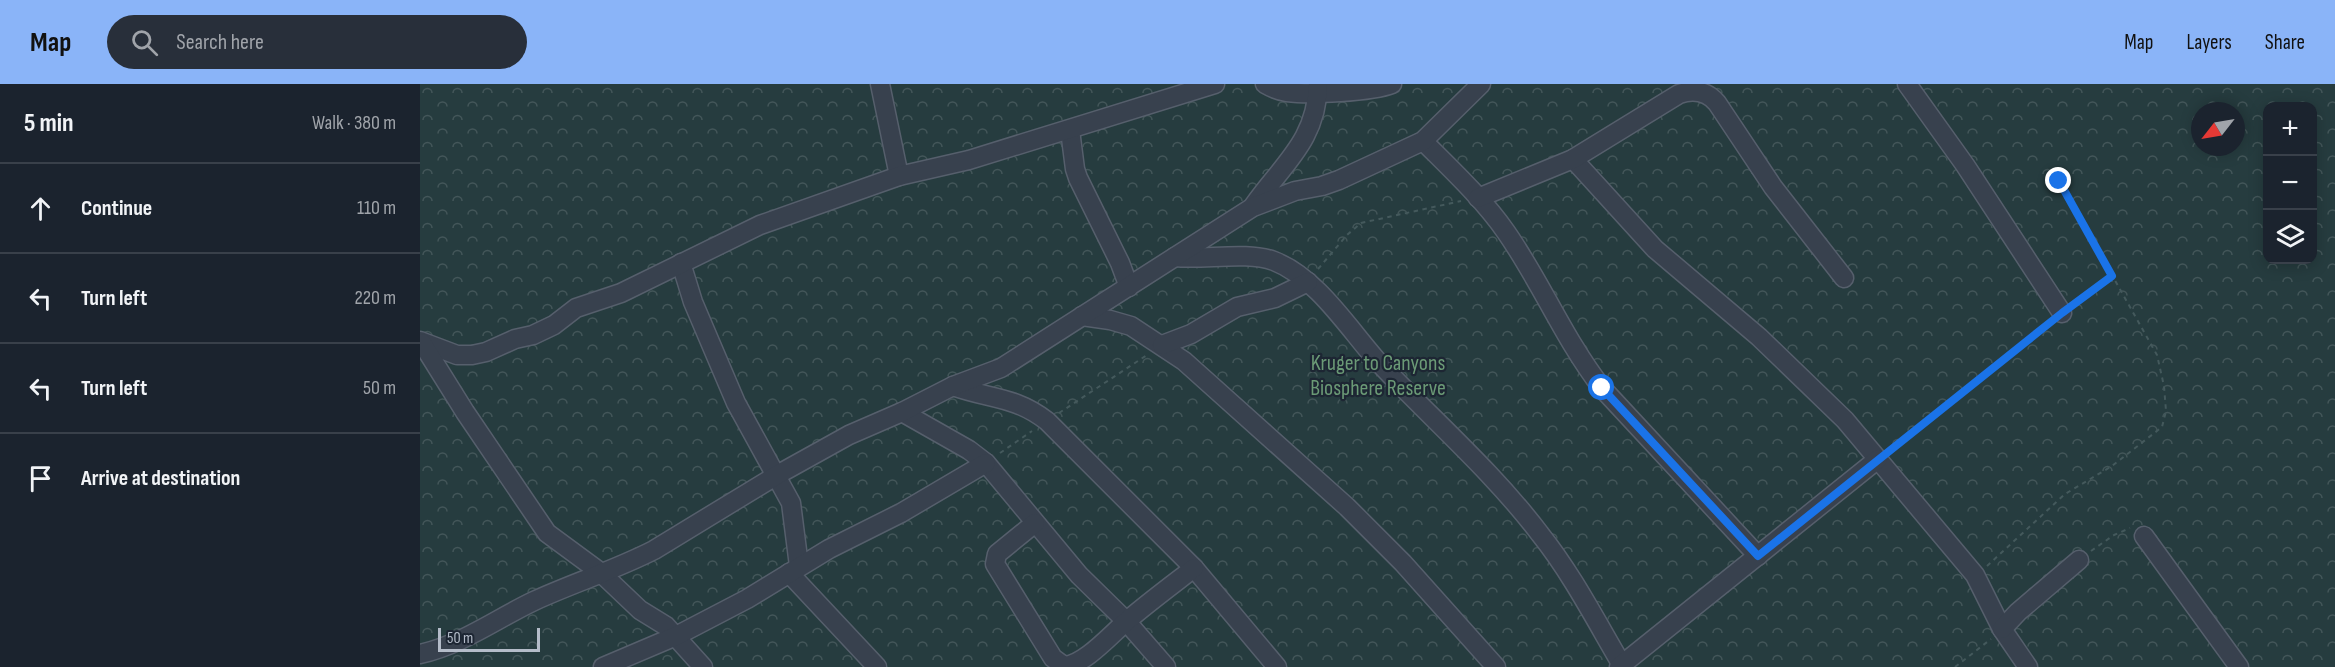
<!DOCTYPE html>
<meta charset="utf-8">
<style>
body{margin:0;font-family:"Sofia Sans Condensed",sans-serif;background:#282f3a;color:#f1f3f6}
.controls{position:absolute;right:18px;top:18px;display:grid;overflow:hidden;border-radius:12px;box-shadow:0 3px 15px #0003}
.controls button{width:54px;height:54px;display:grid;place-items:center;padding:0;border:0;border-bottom:2px solid #39404a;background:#1b232e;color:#f1f3f6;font:30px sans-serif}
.compass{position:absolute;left:1771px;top:18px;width:54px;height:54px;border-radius:50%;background:#1b232e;box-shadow:0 3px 15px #0003;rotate:239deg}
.scale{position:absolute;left:18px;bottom:15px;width:102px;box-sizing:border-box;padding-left:6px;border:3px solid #b4bcc9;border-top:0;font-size:16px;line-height:21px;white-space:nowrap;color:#b4bcc9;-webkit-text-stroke:4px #1d2633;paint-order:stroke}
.stop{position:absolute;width:18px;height:18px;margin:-14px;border:4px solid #1a73e8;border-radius:50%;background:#fff}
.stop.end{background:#1a73e8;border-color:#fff;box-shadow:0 2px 6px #0008}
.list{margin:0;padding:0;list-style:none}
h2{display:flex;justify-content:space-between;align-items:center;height:78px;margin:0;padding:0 24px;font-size:26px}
h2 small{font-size:20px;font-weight:400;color:#a0a4aa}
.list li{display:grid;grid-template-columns:39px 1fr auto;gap:18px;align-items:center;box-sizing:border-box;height:90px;padding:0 24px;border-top:2px solid #39404a}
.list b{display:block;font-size:22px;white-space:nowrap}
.list em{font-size:20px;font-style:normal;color:#a0a4aa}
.icon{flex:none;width:33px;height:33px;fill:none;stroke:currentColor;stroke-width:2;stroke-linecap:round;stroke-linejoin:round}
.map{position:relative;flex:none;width:1915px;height:583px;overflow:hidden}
header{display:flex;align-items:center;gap:36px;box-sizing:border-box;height:84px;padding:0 30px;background:#8ab4f8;color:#111}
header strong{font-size:28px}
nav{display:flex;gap:33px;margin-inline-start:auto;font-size:21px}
.search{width:420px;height:54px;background:#282f3a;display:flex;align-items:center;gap:15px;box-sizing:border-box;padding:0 21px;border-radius:33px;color:#a0a4aa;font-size:22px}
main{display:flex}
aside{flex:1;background:#1b232e}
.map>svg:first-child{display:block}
.park{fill:url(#park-crowns);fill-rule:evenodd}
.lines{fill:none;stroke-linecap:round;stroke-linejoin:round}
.minor-casing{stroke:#565f6c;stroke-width:21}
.path{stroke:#44595c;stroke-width:2;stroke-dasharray:4.5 4.5;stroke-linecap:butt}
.minor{stroke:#38414e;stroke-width:18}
.route{stroke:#1a73e8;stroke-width:8}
.labels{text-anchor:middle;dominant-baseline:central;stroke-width:4.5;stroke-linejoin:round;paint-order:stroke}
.park-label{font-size:22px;fill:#6b9a76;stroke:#1d2633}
</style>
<header>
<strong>Map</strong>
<div class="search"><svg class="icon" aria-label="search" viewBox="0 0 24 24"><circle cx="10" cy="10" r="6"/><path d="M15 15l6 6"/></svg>Search here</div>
<nav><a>Map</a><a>Layers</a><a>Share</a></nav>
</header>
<main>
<aside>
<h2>5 min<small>Walk · 380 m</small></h2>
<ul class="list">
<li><svg class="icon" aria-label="ahead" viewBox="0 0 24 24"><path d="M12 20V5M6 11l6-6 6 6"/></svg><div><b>Continue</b></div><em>110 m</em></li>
<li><svg class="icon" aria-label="left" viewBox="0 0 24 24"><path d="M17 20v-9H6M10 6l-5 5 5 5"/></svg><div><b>Turn left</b></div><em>220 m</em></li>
<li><svg class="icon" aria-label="left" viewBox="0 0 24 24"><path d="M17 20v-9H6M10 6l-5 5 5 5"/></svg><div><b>Turn left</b></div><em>50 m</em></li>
<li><svg class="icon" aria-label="arrive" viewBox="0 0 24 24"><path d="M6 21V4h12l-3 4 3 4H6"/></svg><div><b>Arrive at destination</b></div></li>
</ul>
</aside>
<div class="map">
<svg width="1915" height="583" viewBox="0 0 1915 583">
<defs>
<pattern id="park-crowns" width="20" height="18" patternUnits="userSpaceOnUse" patternTransform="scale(1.5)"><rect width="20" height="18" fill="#263c3f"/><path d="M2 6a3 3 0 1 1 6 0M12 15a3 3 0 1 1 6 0" fill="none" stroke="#435659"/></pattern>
</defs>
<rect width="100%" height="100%" fill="#242f3e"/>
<!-- park -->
<path class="park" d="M0,0H1915V583H0ZM1848,22H1892V176H1848ZM1780,27H1816V63H1780Z"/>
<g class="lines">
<defs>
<g id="minor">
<path d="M460,0L479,92"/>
<path d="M845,0C852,4 859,7 867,8C889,11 952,8 972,0"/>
<path d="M1487,0L1545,81L1642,229"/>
<path d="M650,46L655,85L658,94L700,179L709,203"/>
<path d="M1003,57C1032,86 1063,115 1086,148C1121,198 1144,255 1182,304L1338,472"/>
<path d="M1153,75L1235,165L1339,253L1425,336L1555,491L1582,545L1608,583"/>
<path d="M1058,114L1153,75L1259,10C1274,5 1287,7 1297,19L1353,103L1424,194"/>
<path d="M834,121C863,80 897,56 898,0"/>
<path d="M755,173C785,176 827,167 854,177C898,194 930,247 961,281C1014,337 1073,388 1120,450C1152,490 1176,537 1202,581"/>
<path d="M261,179L273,218L316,319L371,419L379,482"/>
<path d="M662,232L690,236L711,242L764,277L927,423L983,479L1076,583"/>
<path d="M0,257L37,271H52L66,268L95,255L113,251L134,241L156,224L201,209L340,141L479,92L549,76L795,0"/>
<path d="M2,259L45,328L127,449L180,488L220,526L246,542L283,583"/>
<path d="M742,261L771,250L817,223L855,214L888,198"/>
<path d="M533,302C569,315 595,312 627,337L774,484L857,583"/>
<path d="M482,328L549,366L566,379L659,491L706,537L746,583"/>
<path d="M615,439L577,470L575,480L633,574L644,582C665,581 692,549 708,536C729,518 752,501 774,484"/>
<path d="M1724,452L1819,583"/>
<path d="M369,489L457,583"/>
<path d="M1582,545L1598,528L1659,476"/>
<path d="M0,570C41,561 76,535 114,517C153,499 195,486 234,466L357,391L429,351L482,328L533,302L581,284L833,123L875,107L902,102L919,96L1003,57L1061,0"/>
<path d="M183,583L256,552L327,515L409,465L481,429L566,379"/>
<path d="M1199,583L1458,375"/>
</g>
</defs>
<!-- minor casing -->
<use href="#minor" class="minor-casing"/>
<!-- path -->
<g class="path">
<path d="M898,185L927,151L941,139L1041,117"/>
<path d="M1653,220L1692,192"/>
<path d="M639,329L727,271"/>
<path d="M1470,366L1630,238"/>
<path d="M580,369L612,347"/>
<path d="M1671,467L1694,451L1710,444"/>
<path d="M1567,482L1645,410L1692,382L1742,343L1746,327L1744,302L1737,271L1639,97"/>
<path d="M1535,583L1571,555"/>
</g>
<!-- minor -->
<use href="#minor" class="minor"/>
</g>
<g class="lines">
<!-- route -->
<path class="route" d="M1182,304L1338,472L1642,229L1692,192L1639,97"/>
</g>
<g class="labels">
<!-- park labels -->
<g class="park-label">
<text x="958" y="279">Kruger to Canyons<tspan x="958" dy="25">Biosphere Reserve</tspan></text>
</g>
</g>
</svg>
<div class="controls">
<button>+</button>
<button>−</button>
<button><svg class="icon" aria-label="layers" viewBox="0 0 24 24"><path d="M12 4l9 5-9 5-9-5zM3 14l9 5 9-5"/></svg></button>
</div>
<svg class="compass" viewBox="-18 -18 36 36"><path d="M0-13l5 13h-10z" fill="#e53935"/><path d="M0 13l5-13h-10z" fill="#a0a4aa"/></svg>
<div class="scale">50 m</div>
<div class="stop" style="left:1182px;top:304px"></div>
<div class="stop end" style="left:1639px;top:97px"></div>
</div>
</main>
